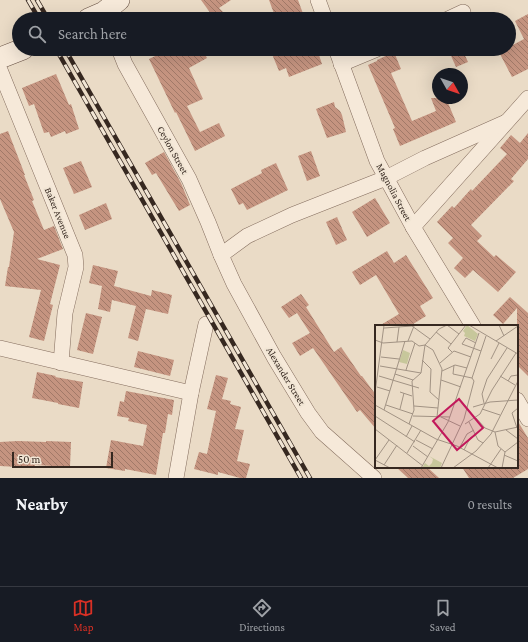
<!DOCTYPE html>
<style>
body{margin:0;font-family:"Crimson Pro",serif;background:#20242c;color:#f1f3f6}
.compass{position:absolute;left:432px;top:68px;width:36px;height:36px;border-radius:50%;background:#171b24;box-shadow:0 4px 16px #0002;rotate:130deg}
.scale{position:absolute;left:12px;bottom:10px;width:101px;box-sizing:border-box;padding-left:4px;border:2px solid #362820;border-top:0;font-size:11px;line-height:14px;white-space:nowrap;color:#362820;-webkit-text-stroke:3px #f2e6d5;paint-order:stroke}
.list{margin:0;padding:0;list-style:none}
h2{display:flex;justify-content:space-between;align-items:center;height:52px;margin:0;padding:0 16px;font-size:17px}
h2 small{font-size:13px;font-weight:400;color:#9ea1a6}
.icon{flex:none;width:22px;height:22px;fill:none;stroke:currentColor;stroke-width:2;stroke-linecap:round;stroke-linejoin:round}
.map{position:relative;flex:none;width:528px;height:478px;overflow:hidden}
.search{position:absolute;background:#171b24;box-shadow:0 4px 16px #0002;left:12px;right:12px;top:12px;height:44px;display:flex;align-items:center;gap:10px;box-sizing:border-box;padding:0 14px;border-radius:22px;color:#9ea1a6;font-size:15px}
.sheet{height:108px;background:#171b24}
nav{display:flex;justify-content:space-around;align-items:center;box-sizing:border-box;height:56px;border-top:1px solid #363941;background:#171b24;font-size:11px;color:#9ea1a6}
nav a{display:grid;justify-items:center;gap:2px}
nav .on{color:#d93025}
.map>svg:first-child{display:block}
.building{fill:url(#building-back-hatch)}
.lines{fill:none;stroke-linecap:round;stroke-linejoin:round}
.minor-casing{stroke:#846d5e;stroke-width:16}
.secondary-casing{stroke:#664f41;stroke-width:22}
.minor{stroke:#f6e9d9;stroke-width:15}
.secondary{stroke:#f6e9d9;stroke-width:21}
.rail-casing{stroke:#362820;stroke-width:4.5}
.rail{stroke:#f2e6d5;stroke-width:3;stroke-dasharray:9;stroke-linecap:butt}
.labels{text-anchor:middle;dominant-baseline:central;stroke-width:4;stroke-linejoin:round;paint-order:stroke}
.street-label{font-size:10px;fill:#362820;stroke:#f2e6d5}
.inset-road{fill:none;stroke:#a29384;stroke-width:1}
.view{fill:#c2185b;fill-opacity:0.15;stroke:#c2185b;stroke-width:2}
.inset-edge{fill:none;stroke:#362820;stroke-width:2}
</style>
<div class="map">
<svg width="528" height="478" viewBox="0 0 528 478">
<defs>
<pattern id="building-back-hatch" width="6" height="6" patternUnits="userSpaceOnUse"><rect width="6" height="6" fill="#c59480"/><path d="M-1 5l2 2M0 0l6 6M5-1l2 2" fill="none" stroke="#a17968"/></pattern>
</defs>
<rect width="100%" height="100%" fill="#eadbc6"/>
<!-- building -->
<g class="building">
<path d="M201,0H231L219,8L223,12L214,18Z"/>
<path d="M269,0H298L305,19H276Z"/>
<path d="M528,14V69L512,77L499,52L504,49H509V47L524,39L515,21Z"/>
<path d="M170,49H202L207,58L189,68L203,99L187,106L200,132L219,123L225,136L195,151L176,112L175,113L149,59Z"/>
<path d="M284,49H321L319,55L322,64L289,77L286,68L279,71L272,54Z"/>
<path d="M448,49H462L468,62L456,67Z"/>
<path d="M394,52L401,69L391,73L412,121L436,111L431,98H446L456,122L400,146L393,129L395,128L368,65L377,61V60Z"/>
<path d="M56,74L69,105L71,104L79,129L66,134L65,131L51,137L49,132L44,133L34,104L29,106L22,88Z"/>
<path d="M334,102L335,107L340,111L342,115L346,132L327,138L316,109Z"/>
<path d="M8,131L25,175H24L34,200L32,201L44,230L54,226L63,249L37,259L60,265L50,304L53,305L44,341L29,337L41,290L5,286L8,267H9L14,232L0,199V134Z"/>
<path d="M528,133V159L511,179L514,181L471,225L482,236L477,241L494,257L496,255L516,272L498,292L473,270L465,278L454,268L463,258L448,243L453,238L437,222L452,206L454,208L471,189L472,191L507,154L500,148L511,135L520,143Z"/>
<path d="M311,151L320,176L307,181L298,156Z"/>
<path d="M164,152L181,183L190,205L179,211L156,173L152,175L145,163Z"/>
<path d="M81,161L92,187L74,194L63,168Z"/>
<path d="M276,163L288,190L247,210L243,203L239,205L231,189L262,173L261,170Z"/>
<path d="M375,198L390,223L367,237L352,212Z"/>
<path d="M106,203L112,219L85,230L79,215Z"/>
<path d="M337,217L347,240L336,245L326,222Z"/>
<path d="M387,251L394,263L406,255L433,298L420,306L426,316L410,326H379L399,314L376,275L360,285L352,272Z"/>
<path d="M93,265L118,271L114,286L151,296L152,290L172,295L168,314L146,309L138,341L128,338L136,306L112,300L110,312L98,309L102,286L89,283Z"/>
<path d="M301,294L309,305L306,307L334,352L341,347L361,376H362L376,395V429L360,410L357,412L313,348L300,356L292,343L310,333L297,313L289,318L281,307Z"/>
<path d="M510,297L528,313V376L517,365V308L503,324L493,315Z"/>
<path d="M86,313L102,317L93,354L77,350Z"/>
<path d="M138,351L174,360L170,376L134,367Z"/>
<path d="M37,372L56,376L55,377L83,382L79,408L58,404V403L32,398Z"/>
<path d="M216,375L228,378L222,399L231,401L230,404L241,407L235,429L244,430L237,461L250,464L246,478H240L218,472V475L194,469L199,452L207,454L216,411L207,409Z"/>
<path d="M126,391L174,400L172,415L168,414L165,433H163L156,475L125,469V471L106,468L111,440L143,446L147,425L128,421L129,418L117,416L120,401L124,402Z"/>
<path d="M517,420L528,438V469L513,478H469L462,467H517Z"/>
<path d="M18,441L46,442V441L71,442L70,467L35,465V468L0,466V442Z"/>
<path d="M396,467H427L439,478H408Z"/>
</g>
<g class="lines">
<defs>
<g id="minor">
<path d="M318,0L325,19"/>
<path d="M448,19L463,12"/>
<path d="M119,49L125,64L189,179L208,222L221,255L234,284L274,357L308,413L322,432L374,478"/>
<path d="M336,49L377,161L413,227L473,326"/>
<path d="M341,64L377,49"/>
<path d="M0,70L75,255L76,267L65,313L61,363"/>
<path d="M413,227L528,98"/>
<path d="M221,255L247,236L292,215L386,178L425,158L506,122"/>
<path d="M0,348L191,393"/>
<path d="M517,400L528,419"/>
<path d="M176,478L191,393L206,324"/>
</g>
<g id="secondary">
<path d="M88,19L104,12L119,0"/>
<path d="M0,58L23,49"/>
</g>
</defs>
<!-- minor casing -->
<use href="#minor" class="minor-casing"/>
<!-- secondary casing -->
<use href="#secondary" class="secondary-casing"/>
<!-- minor -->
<use href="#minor" class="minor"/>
<!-- secondary -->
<use href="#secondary" class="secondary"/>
<defs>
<g id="rail">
<path d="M28,0L39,19"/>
<path d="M37,0L48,19"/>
<path d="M56,49L301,478"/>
<path d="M65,49L310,478"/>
</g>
</defs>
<!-- rail casing -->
<use href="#rail" class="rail-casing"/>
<!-- rail -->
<use href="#rail" class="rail"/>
</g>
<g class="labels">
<!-- street labels -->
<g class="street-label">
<text transform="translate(173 150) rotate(61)">Ceylon Street</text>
<text transform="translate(394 192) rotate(62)">Magnolia Street</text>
<text transform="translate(58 213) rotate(68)">Baker Avenue</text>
<text transform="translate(286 376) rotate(59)">Alexander Street</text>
</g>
</g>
<!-- overview -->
<g transform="translate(375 325)">
<rect width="143" height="143" fill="#eadbc6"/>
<path d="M92,0L103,9L100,16L89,11L90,8L88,6ZM28,25L35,28L32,39L24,37ZM54,131L67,138L65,143H47L50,138L54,141L57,138L58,134Z" fill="#c7c79b"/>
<path class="inset-road" d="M72,0L84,9M94,0L143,29M124,0L129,11M9,3L37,1L55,14M61,7L76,19M0,15L8,18L37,16L44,21L50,20L58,25L67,44L62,92M33,16L39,1M121,16L143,1M22,17L24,2M101,18L91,13L87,19L106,26M77,27L73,23L91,0M6,32L24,34M116,34L124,18M47,35L56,44L55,67L64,75M65,38L79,26L96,32M79,40L78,49L97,53M5,41L46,48M31,45L40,18M67,46L80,40L92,43M20,49L38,55M4,51L44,63M125,51L140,60M66,55L86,62M133,56L136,51L143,50M2,62L15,66M25,67L37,71M0,68L9,0M109,78L107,69L112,54L132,23M0,80L61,114L82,121L123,143M11,80L38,89M39,81L63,83M98,82L115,77L143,75M25,84L29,68M107,84L125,90M9,85L30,16M0,91L40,117M38,91L75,92M66,92L85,101M101,93L110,103L120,107L143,102M94,97L103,115L108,118M34,99L39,85L37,56L46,48L50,20L64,4L72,0M90,99L105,89L117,65L141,28M142,103L137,88L143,83M0,104L48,141M131,105L143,114M120,107L123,121L130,127M31,112L37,101M41,115L58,124M38,121L53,132M85,122L92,109L99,105M89,125L95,113L101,110M130,127L143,117M32,128L46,105M129,130L143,136M0,135L14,115M0,135L15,143M9,140L22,120M46,143L73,97L104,8M66,143L89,94L99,56L97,53L111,11M78,143L101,126L116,109L143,56M113,143L126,124M127,143L130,127"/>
<path class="view" d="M84,74L108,103L82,125L58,96Z"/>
<rect width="143" height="143" class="inset-edge"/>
</g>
</svg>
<svg class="compass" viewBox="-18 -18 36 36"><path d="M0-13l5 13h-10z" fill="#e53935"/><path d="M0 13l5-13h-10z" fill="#9ea1a6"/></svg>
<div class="scale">50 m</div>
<div class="search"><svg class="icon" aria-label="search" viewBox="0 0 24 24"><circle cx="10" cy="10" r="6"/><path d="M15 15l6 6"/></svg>Search here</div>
</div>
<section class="sheet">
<h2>Nearby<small>0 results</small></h2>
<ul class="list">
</ul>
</section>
<nav>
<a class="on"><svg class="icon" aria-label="map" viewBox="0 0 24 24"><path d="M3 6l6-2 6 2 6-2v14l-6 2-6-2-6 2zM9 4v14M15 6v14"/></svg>Map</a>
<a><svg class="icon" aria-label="directions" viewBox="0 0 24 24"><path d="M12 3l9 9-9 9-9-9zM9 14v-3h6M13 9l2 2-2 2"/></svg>Directions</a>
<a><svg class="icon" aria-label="saved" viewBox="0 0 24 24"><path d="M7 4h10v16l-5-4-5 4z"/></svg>Saved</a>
</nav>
